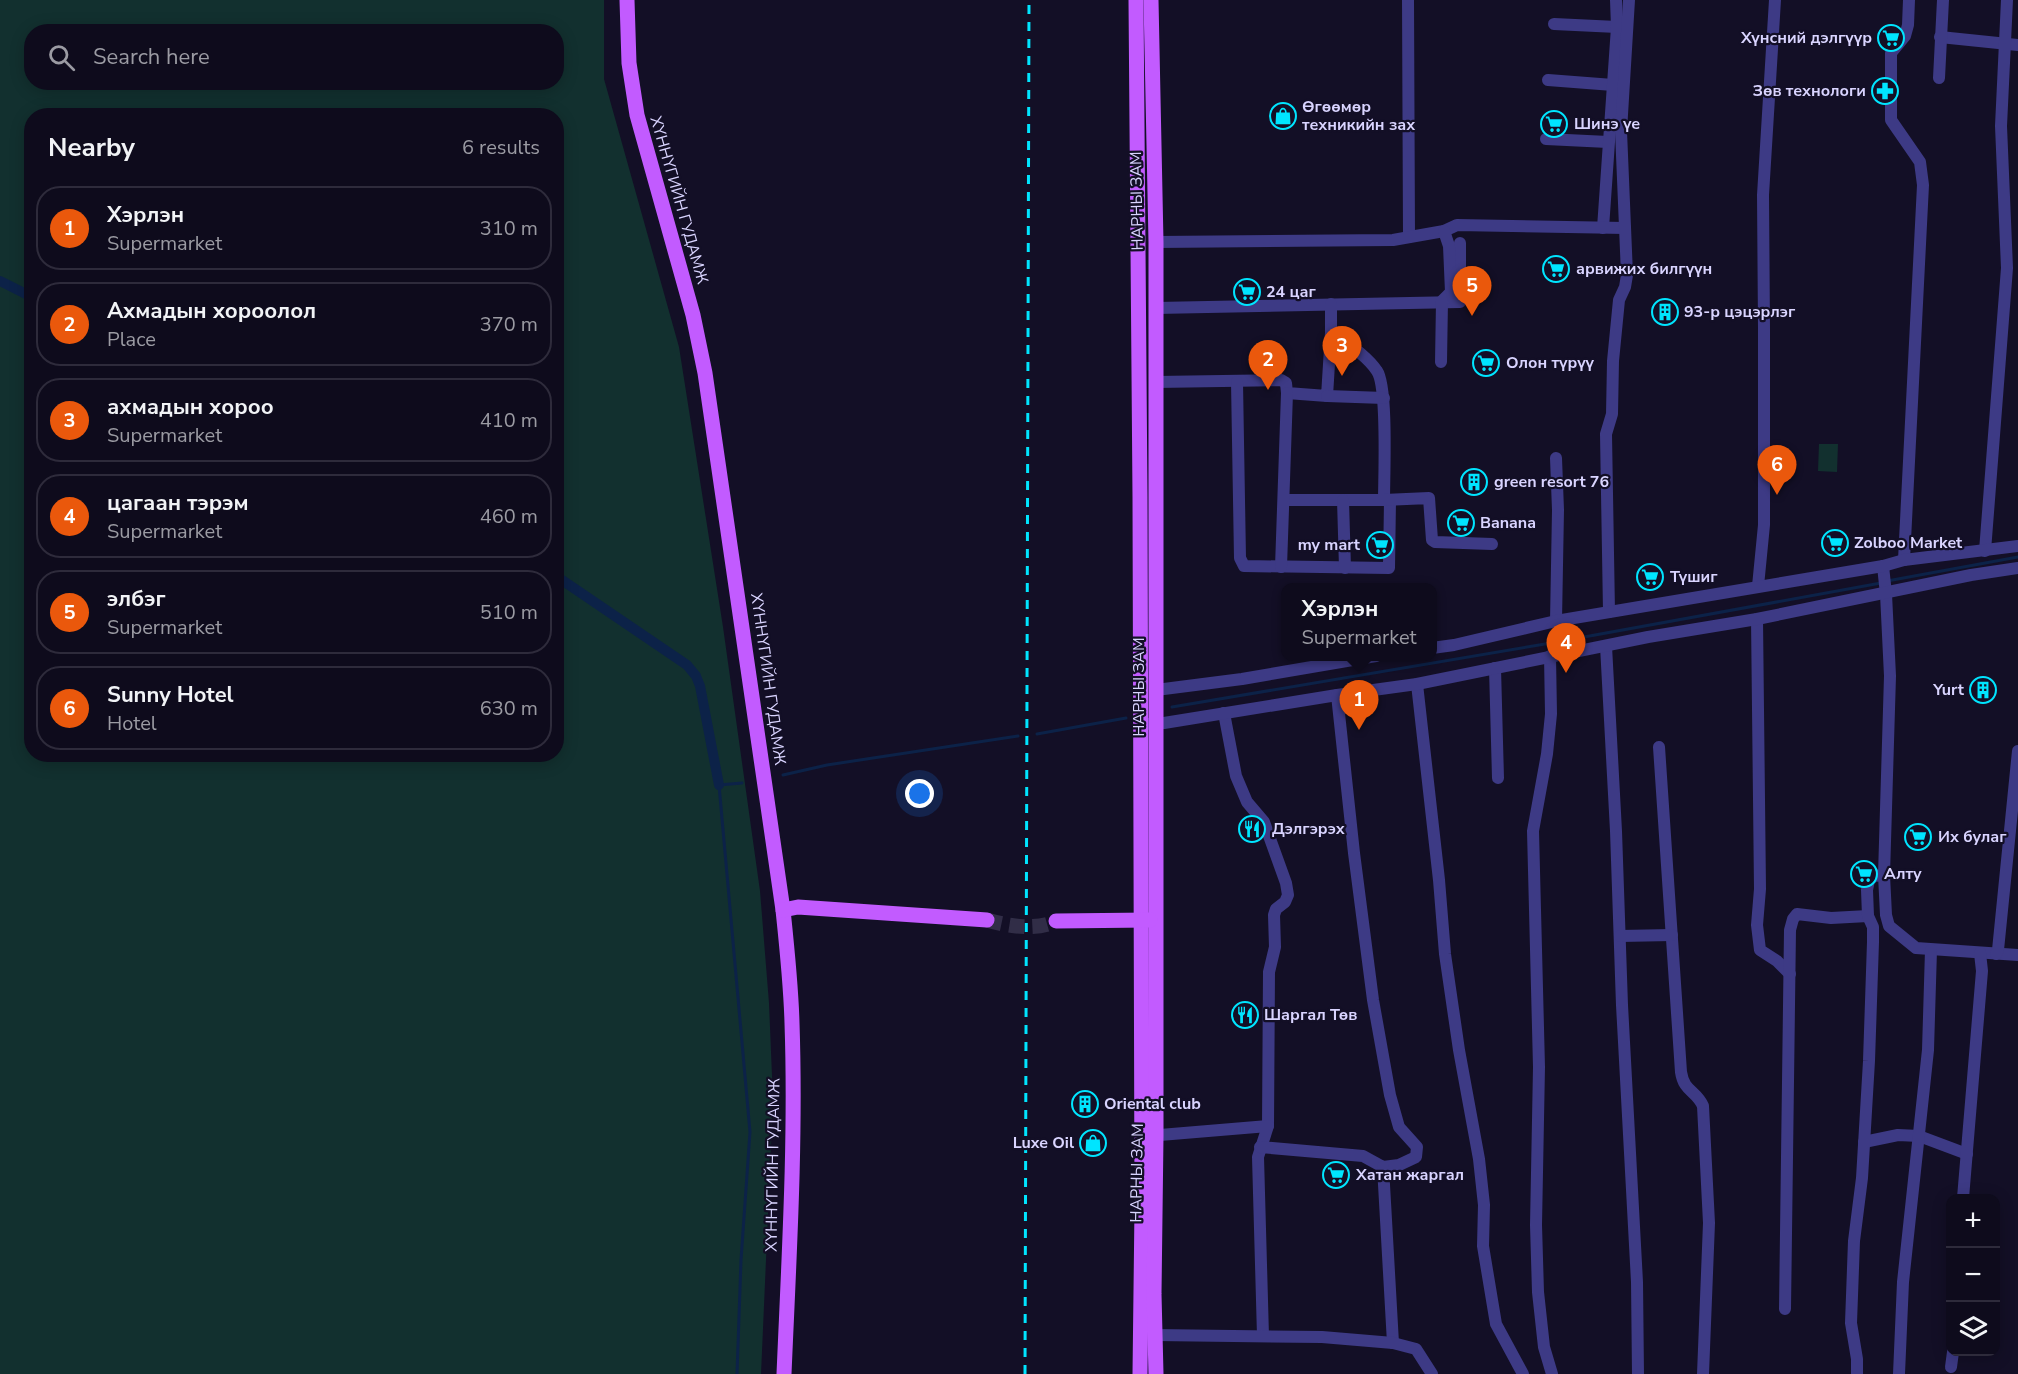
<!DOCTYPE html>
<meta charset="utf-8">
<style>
body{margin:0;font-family:"Nunito Sans",sans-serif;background:#1c1929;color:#f1f3f6}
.controls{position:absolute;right:18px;bottom:18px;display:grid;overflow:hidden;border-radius:12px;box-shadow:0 3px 15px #0003}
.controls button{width:54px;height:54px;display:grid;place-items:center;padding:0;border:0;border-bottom:2px solid #2e2b3b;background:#0e0b1c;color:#f1f3f6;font:30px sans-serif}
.you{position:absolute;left:920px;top:794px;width:21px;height:21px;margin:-15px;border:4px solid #fff;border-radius:50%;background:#1a73e8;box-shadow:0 0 0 9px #1a73e833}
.badge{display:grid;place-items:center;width:39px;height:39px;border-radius:50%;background:#ea580c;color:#fff;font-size:20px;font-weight:700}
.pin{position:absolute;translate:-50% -50px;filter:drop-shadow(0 2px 3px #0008)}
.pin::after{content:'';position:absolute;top:32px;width:21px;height:18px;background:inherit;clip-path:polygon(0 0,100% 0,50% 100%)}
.popup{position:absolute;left:1281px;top:583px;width:156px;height:78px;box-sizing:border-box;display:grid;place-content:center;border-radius:12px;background:#0e0b1c;filter:drop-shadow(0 2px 4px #0005);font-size:20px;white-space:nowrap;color:#9b9ba3}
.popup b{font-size:22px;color:#f1f3f6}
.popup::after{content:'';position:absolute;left:50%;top:100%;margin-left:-12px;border:12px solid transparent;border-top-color:#0e0b1c}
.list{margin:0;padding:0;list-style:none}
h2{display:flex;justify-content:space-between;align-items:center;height:78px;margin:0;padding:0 24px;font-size:26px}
h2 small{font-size:20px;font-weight:400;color:#9b9ba3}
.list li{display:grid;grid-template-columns:39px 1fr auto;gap:18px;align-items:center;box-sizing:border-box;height:84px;margin:0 12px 12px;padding:0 12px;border:2px solid #2e2b3b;border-radius:24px}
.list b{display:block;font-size:22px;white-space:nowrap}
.list p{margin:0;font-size:20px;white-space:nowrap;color:#9b9ba3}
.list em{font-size:20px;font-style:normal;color:#9b9ba3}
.icon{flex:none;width:33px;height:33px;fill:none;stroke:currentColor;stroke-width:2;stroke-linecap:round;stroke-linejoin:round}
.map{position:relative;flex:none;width:2018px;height:1374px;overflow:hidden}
.search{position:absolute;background:#0e0b1c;box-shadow:0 3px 15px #0003;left:24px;top:24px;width:540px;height:66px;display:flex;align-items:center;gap:15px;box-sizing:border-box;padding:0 21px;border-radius:24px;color:#9b9ba3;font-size:22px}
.panel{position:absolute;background:#0e0b1c;box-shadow:0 3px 15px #0003;left:24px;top:108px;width:540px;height:654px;border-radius:24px}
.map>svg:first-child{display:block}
.green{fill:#12302f;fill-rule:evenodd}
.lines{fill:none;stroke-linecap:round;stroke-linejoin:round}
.stream{stroke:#0c2248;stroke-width:3}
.canal{stroke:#0c2248;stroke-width:10}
.major-tunnel{stroke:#312d47;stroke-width:15;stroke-dasharray:15 8;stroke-linecap:butt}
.minor{stroke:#3d3a85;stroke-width:12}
.major{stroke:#c25bff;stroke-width:15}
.rail{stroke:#00e5ff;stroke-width:3;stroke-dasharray:9 8;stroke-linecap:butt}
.labels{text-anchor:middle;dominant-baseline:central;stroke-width:4.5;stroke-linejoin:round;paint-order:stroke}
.poi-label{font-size:16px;font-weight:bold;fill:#d9d4ff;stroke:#130f26;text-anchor:start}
.street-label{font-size:16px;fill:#d9d4ff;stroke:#130f26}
</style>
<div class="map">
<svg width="2018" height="1374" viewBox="0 0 2018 1374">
<rect width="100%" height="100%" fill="#130f26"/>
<!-- green -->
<g class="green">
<path d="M0,0H604V79L679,347L723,627L760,891L769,1003L773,1100L761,1374H0ZM32,32H556V82H32ZM32,116H556V754H32Z"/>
<path d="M1819,444H1838L1837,472L1818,471Z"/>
</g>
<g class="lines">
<!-- stream -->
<g class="stream">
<path d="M1887,581L2018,557"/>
<path d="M1172,707L1551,643L1881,583"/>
<path d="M1037,734L1126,718"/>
<path d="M783,775L827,765L1018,736"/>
<path d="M737,1374L741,1260L750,1132L719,785L742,783"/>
</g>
<!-- canal -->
<g class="canal">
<path d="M0,281L32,297"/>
<path d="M556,576L687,665L696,676L700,686L719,785"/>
</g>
<!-- major-tunnel -->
<path class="major-tunnel" d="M987,920C1008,926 1036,931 1056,921"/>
<!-- minor -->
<g class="minor">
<path d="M1408,0L1409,237"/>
<path d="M1554,24L1617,27"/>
<path d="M1940,37L2018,45"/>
<path d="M1939,78L1943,0"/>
<path d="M1548,80L1613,85"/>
<path d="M1546,139L1608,142"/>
<path d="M1603,228L1617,27L1616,0"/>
<path d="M1156,242L1393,240L1444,231L1457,225L1625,228"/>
<path d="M1156,308L1460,302V243"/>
<path d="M1331,332C1345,341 1368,357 1377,371C1388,387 1384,476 1384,500"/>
<path d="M1441,362L1442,301L1451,292L1449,246L1444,231"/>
<path d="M1156,382L1281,380L1286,383L1287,393L1327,396L1331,332V304"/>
<path d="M1237,382L1240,558L1244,566L1389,568L1390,500"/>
<path d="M1327,396L1384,398"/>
<path d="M1284,500H1384L1429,498L1432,540L1435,542L1492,544"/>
<path d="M1343,500L1345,568"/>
<path d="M1985,551L2007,268L2001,126L2007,0"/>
<path d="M1904,560L1923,185L1920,162L1891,120V53L1905,36L1908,25L1909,0"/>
<path d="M1883,566L1886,594L1890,676L1884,875L1886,915L1889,926L1916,948L2018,955"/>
<path d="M1281,567L1287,393"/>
<path d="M1758,586L1764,525V329L1763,195L1775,0"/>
<path d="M1609,612L1606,434L1612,414L1613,361L1619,300L1625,287L1627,275L1621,131L1629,0"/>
<path d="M1757,619L1760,889L1757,925L1760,950L1777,961L1790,974"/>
<path d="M1556,621L1558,510L1556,458"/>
<path d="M1606,646L1616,831L1622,1005L1637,1282L1638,1374"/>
<path d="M1432,648L1454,645L1556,621L1883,566L1904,560L2018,546"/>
<path d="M1550,656L1551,714L1547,754L1533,831L1539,1067L1536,1225L1538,1292L1544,1347L1552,1374"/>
<path d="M1495,668L1498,778"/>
<path d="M1417,684L1439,880L1445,954L1459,1050L1479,1159L1484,1205L1483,1246L1496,1324L1523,1374"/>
<path d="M1156,690L1242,679L1376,656"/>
<path d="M1224,713L1236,776L1247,802L1264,822L1286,883L1288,895L1285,902L1276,909L1274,915L1275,947L1269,972L1268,1126"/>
<path d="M1149,724L1164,723L1337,695L1417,684L1648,637L1757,619L1971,575L2018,568"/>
<path d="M1659,747L1681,1072C1684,1092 1696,1090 1703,1106L1709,1223L1703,1374"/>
<path d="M1620,936L1672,935"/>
<path d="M1996,954L1998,950L2018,751"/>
<path d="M1148,1136L1268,1126L1258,1157L1263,1336"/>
<path d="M1864,1142L1898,1135L1919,1136L1967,1154"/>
<path d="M1260,1147L1363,1156L1383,1167L1399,1165L1416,1157L1417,1147L1399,1127L1390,1095L1373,1000L1354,853L1337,695"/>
<path d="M1383,1167L1393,1343"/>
<path d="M1963,1198L1982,971L1980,953"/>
<path d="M1785,1309L1790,930L1793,919L1797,914L1831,918L1868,916"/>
<path d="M1155,1335L1322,1337L1393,1343L1416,1349L1432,1374"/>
<path d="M1951,1367L1953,1352"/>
<path d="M1857,1374V1359L1851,1323L1854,1241L1862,1178L1869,1061L1873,942V927L1868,916L1867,890L1869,880L1874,876L1884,875"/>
<path d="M1899,1374L1903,1282L1928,1050L1931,950"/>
</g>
<!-- major -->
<g class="major">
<path d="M627,0L629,63L637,115L693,315L705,373L783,910C787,948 791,985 792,1023C796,1140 789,1257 784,1374"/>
<path d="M1136,0L1140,497L1142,1207L1140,1374"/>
<path d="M1151,0L1156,242V1136L1154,1294L1156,1374"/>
<path d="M783,910L798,907L987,920"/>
<path d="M1056,921L1150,920"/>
</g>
<!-- rail -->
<path class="rail" d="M1025,1374L1029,0"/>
</g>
<!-- icons -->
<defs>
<symbol id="supermarket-ring" viewBox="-11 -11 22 22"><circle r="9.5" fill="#130f26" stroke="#00e5ff" stroke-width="1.5"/><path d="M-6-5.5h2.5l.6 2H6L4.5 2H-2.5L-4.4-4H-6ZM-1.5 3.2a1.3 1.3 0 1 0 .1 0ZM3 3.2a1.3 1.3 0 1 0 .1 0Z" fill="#00e5ff"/></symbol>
<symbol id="pharmacy-ring" viewBox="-11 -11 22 22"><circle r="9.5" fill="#130f26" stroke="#00e5ff" stroke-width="1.5"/><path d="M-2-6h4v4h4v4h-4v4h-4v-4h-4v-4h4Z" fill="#00e5ff"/></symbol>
<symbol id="shop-ring" viewBox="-11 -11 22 22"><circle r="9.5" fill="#130f26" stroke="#00e5ff" stroke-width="1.5"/><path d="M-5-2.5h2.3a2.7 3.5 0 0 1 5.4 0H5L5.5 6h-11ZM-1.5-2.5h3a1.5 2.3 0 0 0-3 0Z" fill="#00e5ff"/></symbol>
<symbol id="building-ring" viewBox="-11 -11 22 22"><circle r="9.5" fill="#130f26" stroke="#00e5ff" stroke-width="1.5"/><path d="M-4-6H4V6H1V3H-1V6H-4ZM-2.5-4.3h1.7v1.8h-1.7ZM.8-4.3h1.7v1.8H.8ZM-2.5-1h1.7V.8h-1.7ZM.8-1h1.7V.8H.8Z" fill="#00e5ff"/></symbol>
<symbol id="restaurant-ring" viewBox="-11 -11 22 22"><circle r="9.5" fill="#130f26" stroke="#00e5ff" stroke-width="1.5"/><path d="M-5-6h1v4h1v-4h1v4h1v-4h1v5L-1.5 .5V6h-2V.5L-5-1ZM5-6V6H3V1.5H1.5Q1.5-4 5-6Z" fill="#00e5ff"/></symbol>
</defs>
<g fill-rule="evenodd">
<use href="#supermarket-ring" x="1876" y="23" width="30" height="30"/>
<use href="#pharmacy-ring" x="1870" y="76" width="30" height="30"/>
<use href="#shop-ring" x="1268" y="101" width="30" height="30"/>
<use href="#supermarket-ring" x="1539" y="109" width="30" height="30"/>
<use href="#supermarket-ring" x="1541" y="254" width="30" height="30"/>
<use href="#supermarket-ring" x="1232" y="277" width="30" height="30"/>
<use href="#building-ring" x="1650" y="297" width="30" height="30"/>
<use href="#supermarket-ring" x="1471" y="348" width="30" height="30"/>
<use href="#building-ring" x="1459" y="467" width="30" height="30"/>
<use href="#supermarket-ring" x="1446" y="508" width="30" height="30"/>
<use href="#supermarket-ring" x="1820" y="528" width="30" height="30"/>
<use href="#supermarket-ring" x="1365" y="530" width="30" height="30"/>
<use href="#supermarket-ring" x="1635" y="562" width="30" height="30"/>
<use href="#building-ring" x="1968" y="675" width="30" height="30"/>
<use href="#restaurant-ring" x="1237" y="814" width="30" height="30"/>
<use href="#supermarket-ring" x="1903" y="822" width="30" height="30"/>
<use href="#supermarket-ring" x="1849" y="859" width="30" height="30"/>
<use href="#restaurant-ring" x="1230" y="1000" width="30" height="30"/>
<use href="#building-ring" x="1070" y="1089" width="30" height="30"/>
<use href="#shop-ring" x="1078" y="1128" width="30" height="30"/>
<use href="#supermarket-ring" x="1321" y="1160" width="30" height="30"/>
</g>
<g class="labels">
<!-- poi labels -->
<g class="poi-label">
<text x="1872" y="38" text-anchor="end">Хүнсний дэлгүүр</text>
<text x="1866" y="91" text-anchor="end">Зөв технологи</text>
<text x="1302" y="107">Өгөөмөр<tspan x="1302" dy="18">техникийн зах</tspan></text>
<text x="1574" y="124">Шинэ үе</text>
<text x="1576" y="269">арвижих билгүүн</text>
<text x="1266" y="292">24 цаг</text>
<text x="1684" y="312">93-р цэцэрлэг</text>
<text x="1506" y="363">Олон түрүү</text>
<text x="1494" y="482">green resort 76</text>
<text x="1480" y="523">Banana</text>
<text x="1854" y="543">Zolboo Market</text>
<text x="1360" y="545" text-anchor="end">my mart</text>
<text x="1670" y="577">Түшиг</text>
<text x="1964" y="690" text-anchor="end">Yurt</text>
<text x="1272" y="829">Дэлгэрэх</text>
<text x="1938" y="837">Их булаг</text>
<text x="1884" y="874">Алту</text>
<text x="1264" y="1015">Шаргал Төв</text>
<text x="1104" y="1104">Oriental club</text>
<text x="1074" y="1143" text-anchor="end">Luxe Oil</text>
<text x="1356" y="1175">Хатан жаргал</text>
</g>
<!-- street labels -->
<g class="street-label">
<text transform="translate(679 200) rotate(74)">ХҮННҮГИЙН ГУДАМЖ</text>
<text transform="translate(1137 201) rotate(-91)">НАРНЫ ЗАМ</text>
<text transform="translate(768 679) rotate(82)">ХҮННҮГИЙН ГУДАМЖ</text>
<text transform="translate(1139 687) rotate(-90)">НАРНЫ ЗАМ</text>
<text transform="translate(773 1165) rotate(-89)">ХҮННҮГИЙН ГУДАМЖ</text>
<text transform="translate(1137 1173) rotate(-89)">НАРНЫ ЗАМ</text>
</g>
</g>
</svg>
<div class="controls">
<button>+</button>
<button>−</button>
<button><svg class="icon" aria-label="layers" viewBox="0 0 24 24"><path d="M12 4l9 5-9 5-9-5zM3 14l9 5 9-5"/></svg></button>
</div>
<div class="you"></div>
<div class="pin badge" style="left:1359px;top:730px">1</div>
<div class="popup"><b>Хэрлэн</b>Supermarket</div>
<div class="pin badge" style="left:1268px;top:390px">2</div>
<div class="pin badge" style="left:1342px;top:376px">3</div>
<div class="pin badge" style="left:1566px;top:673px">4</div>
<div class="pin badge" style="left:1472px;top:316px">5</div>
<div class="pin badge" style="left:1777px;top:495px">6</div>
<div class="search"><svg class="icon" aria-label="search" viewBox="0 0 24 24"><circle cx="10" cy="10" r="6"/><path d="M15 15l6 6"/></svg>Search here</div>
<section class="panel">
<h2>Nearby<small>6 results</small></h2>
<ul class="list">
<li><span class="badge">1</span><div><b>Хэрлэн</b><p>Supermarket</p></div><em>310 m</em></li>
<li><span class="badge">2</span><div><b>Ахмадын хороолол</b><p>Place</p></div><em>370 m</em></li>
<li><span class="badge">3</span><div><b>ахмадын хороо</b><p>Supermarket</p></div><em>410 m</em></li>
<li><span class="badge">4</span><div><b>цагаан тэрэм</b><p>Supermarket</p></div><em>460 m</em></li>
<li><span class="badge">5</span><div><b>элбэг</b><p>Supermarket</p></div><em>510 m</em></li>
<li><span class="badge">6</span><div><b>Sunny Hotel</b><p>Hotel</p></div><em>630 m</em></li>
</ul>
</section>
</div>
